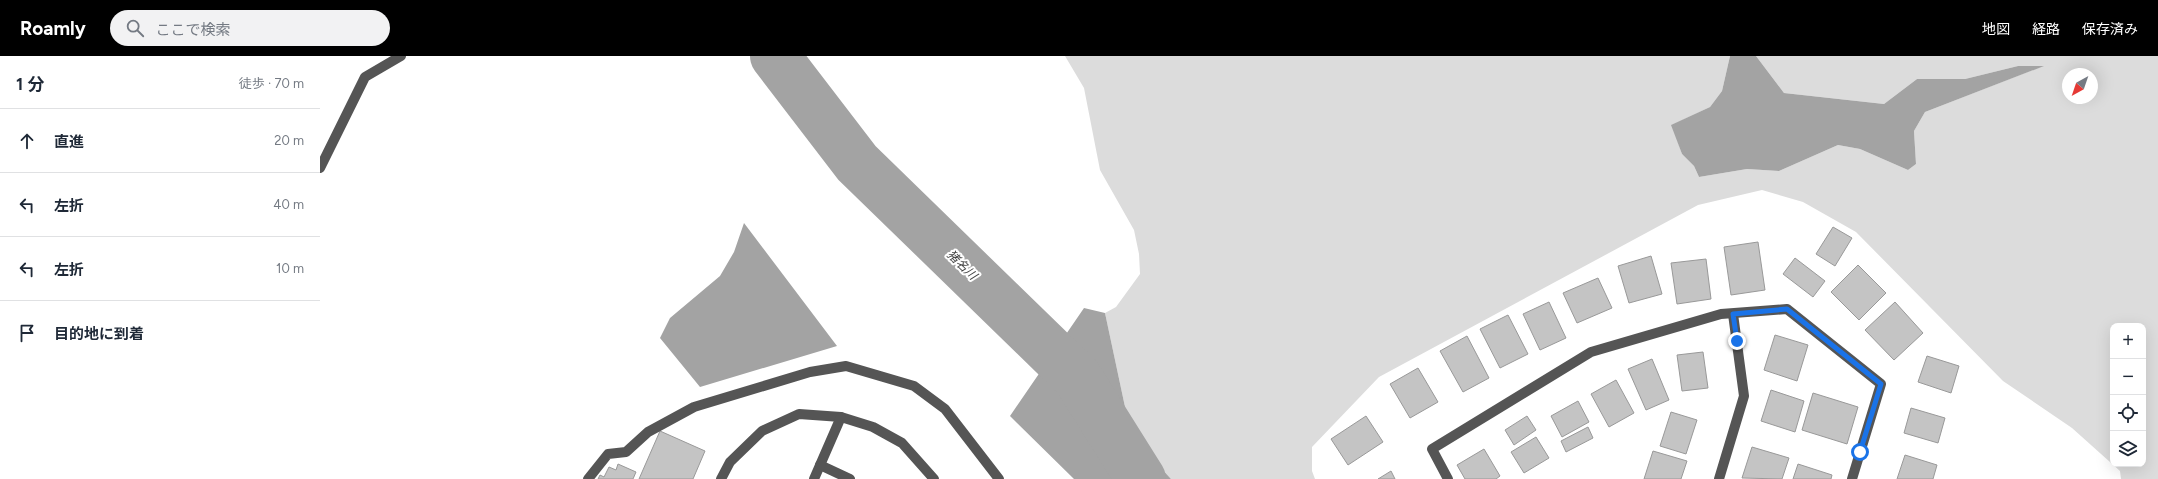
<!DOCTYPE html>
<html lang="ja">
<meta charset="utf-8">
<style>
body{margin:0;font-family:Figtree,"Noto Sans JP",sans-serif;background:#f2f2f3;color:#1f2937}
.controls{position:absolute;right:12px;bottom:12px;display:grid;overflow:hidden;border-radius:8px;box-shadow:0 4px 16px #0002}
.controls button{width:36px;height:36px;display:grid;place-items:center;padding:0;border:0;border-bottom:1px solid #e0e1e3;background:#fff;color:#1f2937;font:20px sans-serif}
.compass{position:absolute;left:1742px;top:12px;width:36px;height:36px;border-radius:50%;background:#fff;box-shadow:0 4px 16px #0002;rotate:220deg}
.stop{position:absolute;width:12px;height:12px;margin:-9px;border:3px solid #1a73e8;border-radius:50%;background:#fff}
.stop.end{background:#1a73e8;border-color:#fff;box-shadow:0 1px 4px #0008}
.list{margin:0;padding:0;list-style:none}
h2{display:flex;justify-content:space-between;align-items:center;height:52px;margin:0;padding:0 16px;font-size:17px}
h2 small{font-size:13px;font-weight:400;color:#747a83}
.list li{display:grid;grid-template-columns:26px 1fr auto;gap:12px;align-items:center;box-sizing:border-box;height:64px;padding:0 16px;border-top:1px solid #e0e1e3}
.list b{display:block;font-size:15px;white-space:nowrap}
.list em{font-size:13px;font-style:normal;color:#747a83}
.icon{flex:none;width:22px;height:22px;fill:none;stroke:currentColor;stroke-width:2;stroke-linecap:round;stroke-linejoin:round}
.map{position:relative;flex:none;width:1838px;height:423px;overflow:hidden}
header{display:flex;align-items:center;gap:24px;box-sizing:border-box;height:56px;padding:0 20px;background:#000;color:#fff}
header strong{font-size:19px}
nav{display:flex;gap:22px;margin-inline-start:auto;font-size:14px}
.search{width:280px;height:36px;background:#f2f2f3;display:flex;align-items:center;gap:10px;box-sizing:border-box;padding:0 14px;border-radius:22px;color:#747a83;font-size:15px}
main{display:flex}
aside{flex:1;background:#fff}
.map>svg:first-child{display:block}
.green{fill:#dcdcdc;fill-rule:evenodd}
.water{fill:#a3a3a3}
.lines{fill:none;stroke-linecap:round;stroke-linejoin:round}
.river{stroke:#a3a3a3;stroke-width:50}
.building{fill:#c4c4c4;stroke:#999}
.minor{stroke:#555;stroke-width:10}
.route{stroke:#1a73e8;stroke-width:5}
.labels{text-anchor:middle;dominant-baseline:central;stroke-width:4;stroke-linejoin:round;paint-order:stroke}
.water-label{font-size:12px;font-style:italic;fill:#444;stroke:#fff}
</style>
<header>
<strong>Roamly</strong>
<div class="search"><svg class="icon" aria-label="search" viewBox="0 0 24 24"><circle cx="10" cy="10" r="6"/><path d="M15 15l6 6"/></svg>ここで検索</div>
<nav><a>地図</a><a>経路</a><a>保存済み</a></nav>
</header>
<main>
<aside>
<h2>1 分<small>徒歩 · 70 m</small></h2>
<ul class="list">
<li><svg class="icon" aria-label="ahead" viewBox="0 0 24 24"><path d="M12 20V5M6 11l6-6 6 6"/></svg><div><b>直進</b></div><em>20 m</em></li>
<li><svg class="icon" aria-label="left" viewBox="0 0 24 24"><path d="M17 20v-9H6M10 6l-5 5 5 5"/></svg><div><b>左折</b></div><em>40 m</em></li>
<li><svg class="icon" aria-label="left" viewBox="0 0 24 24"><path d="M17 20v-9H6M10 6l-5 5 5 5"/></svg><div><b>左折</b></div><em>10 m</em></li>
<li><svg class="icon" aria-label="arrive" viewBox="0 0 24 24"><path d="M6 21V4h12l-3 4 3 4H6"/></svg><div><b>目的地に到着</b></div></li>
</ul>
</aside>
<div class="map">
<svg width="1838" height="423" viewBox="0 0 1838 423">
<rect width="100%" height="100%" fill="#fff"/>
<!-- green -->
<path class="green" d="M745,0H1410L1402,35L1390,51L1352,69L1362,98L1374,110L1379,121L1427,113L1459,115L1518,89L1540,93L1588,114L1596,108L1594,75L1605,56L1723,10H1698L1645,23H1597L1564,48L1464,37L1436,0H1838V423H1801L1800,415L1752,372L1683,325L1536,176L1483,146L1442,134L1378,149L1059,321L992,391V415L995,423H851L811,379L785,257L796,251L820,218L819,198L814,174L780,114L764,32ZM1748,18H1772V42H1748ZM1793,270H1823V408H1793Z"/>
<!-- water -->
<g class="water">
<path d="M1410,0H1436L1464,37L1564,48L1597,23H1645L1698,10H1724L1605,56L1594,75L1596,108L1588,114L1540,93L1518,89L1459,115L1427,113L1379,121L1374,110L1362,98L1351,69L1390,51L1402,35Z"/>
<path d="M424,167L517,290L380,331L340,282L350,262L400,220L414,196Z"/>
<path d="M764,252L785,257L811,379L851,423H754L690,360Z"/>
</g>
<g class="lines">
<!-- river -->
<path class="river" d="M455,0L537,107L757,321L821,423"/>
</g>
<!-- building -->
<g class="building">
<path d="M1513,171L1532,182L1515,210L1496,198Z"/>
<path d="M1438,186L1445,234L1411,239L1404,191Z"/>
<path d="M1331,200L1342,238L1309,247L1298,210Z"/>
<path d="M1475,202L1505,225L1493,241L1463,218Z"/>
<path d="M1386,203L1391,243L1357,248L1351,207Z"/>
<path d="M1538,209L1566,237L1539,264L1511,236Z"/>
<path d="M1278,222L1292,252L1257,267L1243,237Z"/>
<path d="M1229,246L1246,282L1220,294L1203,258Z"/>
<path d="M1575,246L1603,277L1574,304L1545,274Z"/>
<path d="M1188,259L1208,298L1180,312L1160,273Z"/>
<path d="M1455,279L1488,289L1477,325L1444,314Z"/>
<path d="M1147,280L1169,322L1143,336L1120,295Z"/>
<path d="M1383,296L1388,332L1362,335L1357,299Z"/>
<path d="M1607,300L1639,310L1631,337L1598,326Z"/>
<path d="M1332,303L1349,344L1326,354L1308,313Z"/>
<path d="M1098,312L1118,346L1090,362L1070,328Z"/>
<path d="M1296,324L1314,357L1289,371L1271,338Z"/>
<path d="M1451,334L1484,345L1475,376L1441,365Z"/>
<path d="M1493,337L1538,351L1527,388L1482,374Z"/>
<path d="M1258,345L1269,366L1242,381L1231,360Z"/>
<path d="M1591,352L1625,362L1618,387L1584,377Z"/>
<path d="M1351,356L1377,364L1366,398L1340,390Z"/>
<path d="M1046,360L1063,386L1028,409L1011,383Z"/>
<path d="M1207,360L1216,374L1194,389L1185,374Z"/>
<path d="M1268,371L1273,382L1246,396L1241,385Z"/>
<path d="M340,375L385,395L373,423H319Z"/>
<path d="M1216,381L1229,402L1204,417L1191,396Z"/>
<path d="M1432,391L1469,402L1462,423L1422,422Z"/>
<path d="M1164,393L1180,420L1176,423H1145L1137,409Z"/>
<path d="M1333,395L1367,405L1361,423H1324Z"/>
<path d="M1585,399L1617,409L1613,423H1577Z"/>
<path d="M298,408L316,416L313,423H278L280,419L284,421L289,411L296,414Z"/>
<path d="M1478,408L1512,419L1511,423H1473Z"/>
<path d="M1071,415L1075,423H1058Z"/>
</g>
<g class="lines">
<!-- minor -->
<g class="minor">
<path d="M0,112L45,21L81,0"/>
<path d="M500,409L530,423"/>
<path d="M268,423L288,398L306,396L328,376L374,351L490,316L526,310L594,330L625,353L679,423"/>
<path d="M401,423L410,406L442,375L479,358L521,361L553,371L582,387L614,423"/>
<path d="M494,423L521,361"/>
<path d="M1128,423L1112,393L1271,296L1401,258L1467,253L1561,328L1532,423"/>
<path d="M1399,423L1424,340L1413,258"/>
</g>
</g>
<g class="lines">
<!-- route -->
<path class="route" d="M1417,285L1413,258L1467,253L1561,328L1540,396"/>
</g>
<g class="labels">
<!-- water labels -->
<g class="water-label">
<text transform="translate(642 209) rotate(44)">猪名川</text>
</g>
</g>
</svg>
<div class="controls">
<button>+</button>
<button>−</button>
<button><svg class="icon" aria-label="locate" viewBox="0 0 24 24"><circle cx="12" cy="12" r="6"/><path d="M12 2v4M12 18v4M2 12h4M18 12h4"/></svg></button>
<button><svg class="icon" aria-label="layers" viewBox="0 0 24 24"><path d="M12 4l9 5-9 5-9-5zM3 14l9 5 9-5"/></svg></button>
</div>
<svg class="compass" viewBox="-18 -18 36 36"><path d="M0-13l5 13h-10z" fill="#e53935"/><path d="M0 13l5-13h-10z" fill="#747a83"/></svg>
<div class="stop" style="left:1540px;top:396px"></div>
<div class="stop end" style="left:1417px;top:285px"></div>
</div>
</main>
